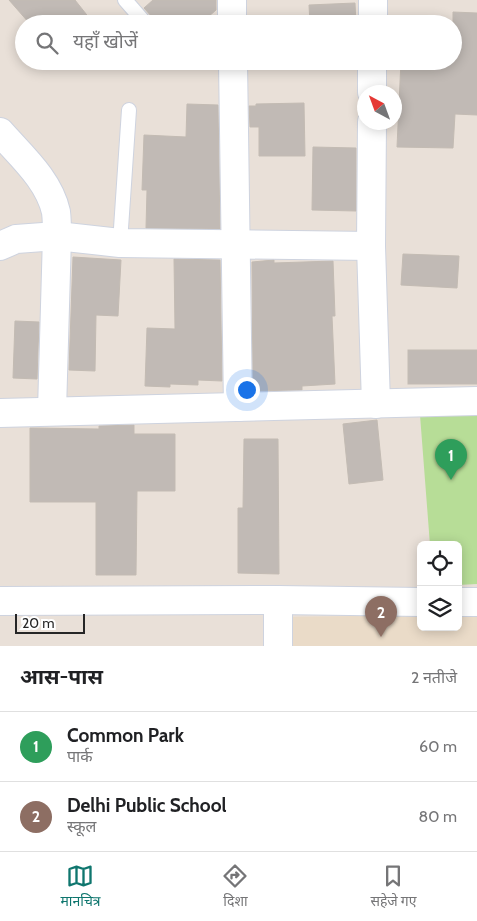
<!DOCTYPE html>
<html lang="hi">
<meta charset="utf-8">
<style>
body{margin:0;font-family:Cabin,"Noto Sans Devanagari",sans-serif;background:#f2f2f2;color:#202124}
.controls{position:absolute;right:15px;bottom:15px;display:grid;overflow:hidden;border-radius:8px;box-shadow:0 2px 12px #0003}
.controls button{width:45px;height:45px;display:grid;place-items:center;padding:0;border:0;border-bottom:1px solid #e0e0e0;background:#fff;color:#202124;font:25px sans-serif}
.compass{position:absolute;left:357px;top:85px;width:45px;height:45px;border-radius:50%;background:#fff;box-shadow:0 2px 12px #0003;rotate:319deg}
.scale{position:absolute;left:15px;bottom:12px;width:70px;box-sizing:border-box;padding-left:5px;border:2px solid #262626;border-top:0;font-size:14px;line-height:18px;white-space:nowrap;color:#262626;-webkit-text-stroke:4px #fff;paint-order:stroke}
.you{position:absolute;left:246px;top:389px;width:18px;height:18px;margin:-12px;border:4px solid #fff;border-radius:50%;background:#1a73e8;box-shadow:0 0 0 8px #1a73e833}
.badge{display:grid;place-items:center;width:32px;height:32px;border-radius:50%;background:#0f766e;color:#fff;font-size:16px;font-weight:700}
.pin{position:absolute;translate:-50% -41px;filter:drop-shadow(0 1px 2px #0008)}
.pin::after{content:'';position:absolute;top:26px;width:18px;height:15px;background:inherit;clip-path:polygon(0 0,100% 0,50% 100%)}
.list{margin:0;padding:0;list-style:none}
h2{display:flex;justify-content:space-between;align-items:center;height:65px;margin:0;padding:0 20px;font-size:21px}
h2 small{font-size:16px;font-weight:400;color:#757577}
.list li{display:grid;grid-template-columns:32px 1fr auto;gap:15px;align-items:center;box-sizing:border-box;height:70px;padding:0 20px;border-top:1px solid #e0e0e0}
.list b{display:block;font-size:19px;white-space:nowrap}
.list p{margin:0;font-size:16px;white-space:nowrap;color:#757577}
.list em{font-size:16px;font-style:normal;color:#757577}
.icon{flex:none;width:28px;height:28px;fill:none;stroke:currentColor;stroke-width:2;stroke-linecap:round;stroke-linejoin:round}
.map{position:relative;flex:none;width:477px;height:646px;overflow:hidden}
.search{position:absolute;background:#fff;box-shadow:0 2px 12px #0003;left:15px;right:15px;top:15px;height:55px;display:flex;align-items:center;gap:12px;box-sizing:border-box;padding:0 18px;border-radius:28px;color:#757577;font-size:19px}
.sheet{height:205px;background:#fff}
nav{display:flex;justify-content:space-around;align-items:center;box-sizing:border-box;height:70px;border-top:1px solid #e0e0e0;background:#fff;font-size:14px;color:#757577}
nav a{display:grid;justify-items:center;gap:2px}
nav .on{color:#0f766e}
.map>svg:first-child{display:block}
.education{fill:#eadbc8}
.green{fill:#b7dd97}
.building{fill:#c1bab5;stroke:#c3bbb3}
.lines{fill:none;stroke-linecap:round;stroke-linejoin:round}
.service-casing{stroke:#ced3df;stroke-width:16}
.minor-casing{stroke:#ced3df;stroke-width:30}
.service{stroke:#fff;stroke-width:14}
.minor{stroke:#fff;stroke-width:28}
</style>
<div class="map">
<svg width="477" height="646" viewBox="0 0 477 646">
<rect width="100%" height="100%" fill="#e9e0d8"/>
<!-- education -->
<path class="education" d="M458,614H477V646H285V617L421,615V627H458Z"/>
<!-- green -->
<path class="green" d="M477,413V584L458,585V545H430L420,415Z"/>
<!-- building -->
<g class="building">
<path d="M9,0H75L94,24H30Z"/>
<path d="M153,0H216V10L200,24H155L153,18L144,8Z"/>
<path d="M355,3L356,24H310L309,5Z"/>
<path d="M453,12L477,13V115L455,114L453,148L397,147L401,61H453Z"/>
<path d="M304,103L305,156H259V127H250L249,106H256V104Z"/>
<path d="M187,104L218,105L220,229L146,228L147,190H142L144,135L186,137Z"/>
<path d="M313,147L356,148V211L312,210Z"/>
<path d="M403,254L459,256L457,288L401,285Z"/>
<path d="M73,257L121,260L118,316L96,315L95,371L69,370Z"/>
<path d="M174,259L220,260L222,381L198,380V385L170,384V387L145,386L147,328L175,329Z"/>
<path d="M274,260V263L333,261L335,316H332L335,384L302,386V390L253,391L252,262Z"/>
<path d="M15,321L39,322L37,379L13,378Z"/>
<rect x="408" y="350" width="69" height="34"/>
<path d="M377,420L383,480L349,484L343,424Z"/>
<path d="M134,425V434H175V491H137L136,575H96V502H30V428L99,429V426Z"/>
<path d="M244,439H278L279,574L238,573V508H243Z"/>
</g>
<g class="lines">
<defs>
<g id="service">
<path d="M125,0L146,24"/>
<path d="M194,61H233"/>
<path d="M120,243L129,110"/>
</g>
<g id="minor">
<path d="M232,0V24"/>
<path d="M373,24V0"/>
<path d="M233,61L238,407"/>
<path d="M372,92V61"/>
<path d="M372,122L371,246L376,404"/>
<path d="M0,132C21,156 49,180 56,212C57,220 57,228 57,236L52,411"/>
<path d="M0,246L16,239L57,236L120,243L371,246"/>
<path d="M0,413L477,401"/>
<path d="M0,601L278,600L421,602"/>
<path d="M458,602H477"/>
<path d="M278,646V600"/>
</g>
</defs>
<!-- service casing -->
<use href="#service" class="service-casing"/>
<!-- minor casing -->
<use href="#minor" class="minor-casing"/>
<!-- service -->
<use href="#service" class="service"/>
<!-- minor -->
<use href="#minor" class="minor"/>
</g>
</svg>
<div class="controls">
<button><svg class="icon" aria-label="locate" viewBox="0 0 24 24"><circle cx="12" cy="12" r="6"/><path d="M12 2v4M12 18v4M2 12h4M18 12h4"/></svg></button>
<button><svg class="icon" aria-label="layers" viewBox="0 0 24 24"><path d="M12 4l9 5-9 5-9-5zM3 14l9 5 9-5"/></svg></button>
</div>
<svg class="compass" viewBox="-18 -18 36 36"><path d="M0-13l5 13h-10z" fill="#e53935"/><path d="M0 13l5-13h-10z" fill="#757577"/></svg>
<div class="scale">20 m</div>
<div class="you"></div>
<div class="pin badge" style="left:451px;top:480px;background:#2e9e5b">1</div>
<div class="pin badge" style="left:381px;top:637px;background:#8d6e63">2</div>
<div class="search"><svg class="icon" aria-label="search" viewBox="0 0 24 24"><circle cx="10" cy="10" r="6"/><path d="M15 15l6 6"/></svg>यहाँ खोजें</div>
</div>
<section class="sheet">
<h2>आस-पास<small>2 नतीजे</small></h2>
<ul class="list">
<li><span class="badge" style="background:#2e9e5b">1</span><div><b>Common Park</b><p>पार्क</p></div><em>60 m</em></li>
<li><span class="badge" style="background:#8d6e63">2</span><div><b>Delhi Public School</b><p>स्कूल</p></div><em>80 m</em></li>
</ul>
</section>
<nav>
<a class="on"><svg class="icon" aria-label="map" viewBox="0 0 24 24"><path d="M3 6l6-2 6 2 6-2v14l-6 2-6-2-6 2zM9 4v14M15 6v14"/></svg>मानचित्र</a>
<a><svg class="icon" aria-label="directions" viewBox="0 0 24 24"><path d="M12 3l9 9-9 9-9-9zM9 14v-3h6M13 9l2 2-2 2"/></svg>दिशा</a>
<a><svg class="icon" aria-label="saved" viewBox="0 0 24 24"><path d="M7 4h10v16l-5-4-5 4z"/></svg>सहेजे गए</a>
</nav>
